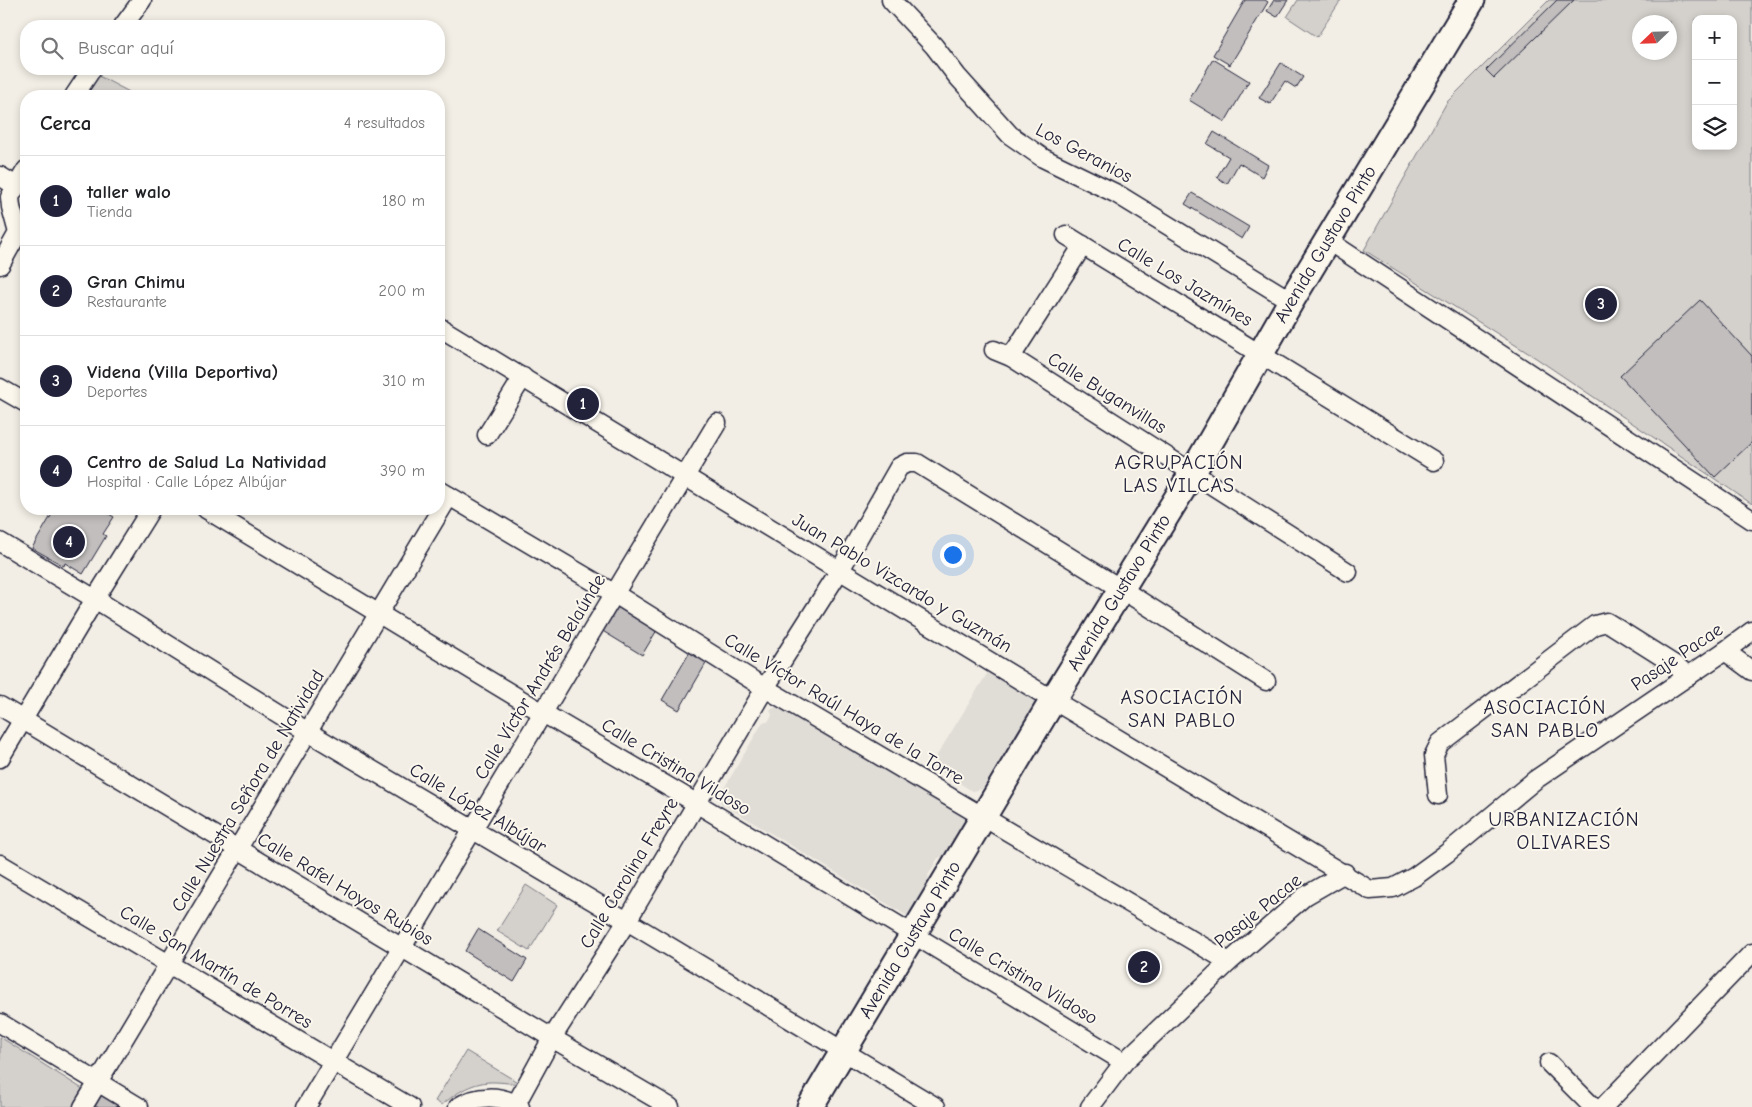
<!DOCTYPE html>
<html lang="es">
<meta charset="utf-8">
<style>
body{margin:0;font-family:"Comic Neue",sans-serif;background:#f6f6f6;color:#202124}
.controls{position:absolute;right:15px;top:15px;display:grid;overflow:hidden;border-radius:10px;box-shadow:0 2px 8px #0003}
.controls button{width:45px;height:45px;display:grid;place-items:center;padding:0;border:0;border-bottom:1px solid #e0e0e0;background:#fff;color:#202124;font:25px sans-serif}
.compass{position:absolute;left:1632px;top:15px;width:45px;height:45px;border-radius:50%;background:#fff;box-shadow:0 2px 8px #0003;rotate:247deg}
.you{position:absolute;left:952px;top:554px;width:18px;height:18px;margin:-12px;border:4px solid #fff;border-radius:50%;background:#1a73e8;box-shadow:0 0 0 8px #1a73e833}
.badge{display:grid;place-items:center;width:32px;height:32px;border-radius:50%;background:#22223b;color:#fff;font-size:16px;font-weight:700}
.pin{position:absolute;translate:-50% -50%;border:2px solid #fff;box-shadow:0 1px 5px #0006}
.list{margin:0;padding:0;list-style:none}
h2{display:flex;justify-content:space-between;align-items:center;height:65px;margin:0;padding:0 20px;font-size:21px}
h2 small{font-size:16px;font-weight:400;color:#757577}
.list li{display:grid;grid-template-columns:32px 1fr auto;gap:15px;align-items:center;box-sizing:border-box;height:90px;padding:0 20px;border-top:1px solid #e0e0e0}
.list b{display:block;font-size:19px;white-space:nowrap}
.list p{margin:0;font-size:16px;white-space:nowrap;color:#757577}
.list em{font-size:16px;font-style:normal;color:#757577}
.icon{flex:none;width:28px;height:28px;fill:none;stroke:currentColor;stroke-width:2;stroke-linecap:round;stroke-linejoin:round}
.map{position:relative;flex:none;width:1752px;height:1107px;overflow:hidden}
.search{position:absolute;background:#fff;box-shadow:0 2px 8px #0003;left:20px;top:20px;width:425px;height:55px;display:flex;align-items:center;gap:12px;box-sizing:border-box;padding:0 18px;border-radius:20px;color:#757577;font-size:19px}
.panel{position:absolute;background:#fff;box-shadow:0 2px 8px #0003;left:20px;top:90px;width:425px;height:425px;border-radius:20px}
.map>svg:first-child{display:block}
.built{fill:#e0dcd6}
.green{fill:#d4d1cc;stroke:#7b7a84;fill-rule:evenodd}
.building{fill:#c2bebe;stroke:#22223b}
.lines{fill:none;stroke-linecap:round;stroke-linejoin:round}
.street-casing{stroke:#22223b;stroke-width:21}
.secondary-casing{stroke:#22223b;stroke-width:29}
.street{stroke:#fbf7ec;stroke-width:18}
.secondary{stroke:#fbf7ec;stroke-width:25}
.labels{text-anchor:middle;dominant-baseline:central;stroke-width:4;stroke-linejoin:round;paint-order:stroke}
.street-label{font-size:19px;fill:#22223b;stroke:#fbf7ec}
.neighbourhood-label{font-size:20px;letter-spacing:1px;fill:#22223b;stroke:#fbf7ec}
</style>
<div class="map">
<svg width="1752" height="1107" viewBox="0 0 1752 1107">
<rect width="100%" height="100%" fill="#f2eee5"/>
<filter id="ink" filterUnits="userSpaceOnUse"><feTurbulence type="fractalNoise" baseFrequency=".02" numOctaves="2"/><feDisplacementMap in="SourceGraphic" scale="10" xChannelSelector="R" yChannelSelector="G"/><feConvolveMatrix kernelMatrix="1 2 1 2 8 2 1 2 1" color-interpolation-filters="sRGB"/></filter>
<g filter="url(#ink)">
<!-- built -->
<g class="built">
<path d="M990,669L1033,696L1035,702L982,789L972,791L931,765Z"/>
<path d="M778,706L967,819L945,856L938,858L928,875L930,883L909,917L721,803L719,797L763,722H768L772,715L770,710Z"/>
</g>
<!-- green -->
<g class="green">
<path d="M1298,0H1341L1317,37L1287,17Z"/>
<path d="M1549,0H1752V504L1536,358L1364,250L1447,102ZM1696,19H1733V146H1696ZM1640,22H1670V52H1640Z"/>
<path d="M95,74L137,96H80Z"/>
<path d="M526,885L557,905L529,951L497,931Z"/>
<path d="M0,1037L89,1093L80,1107H0Z"/>
<path d="M466,1051L519,1083C511,1084 503,1082 495,1082C474,1081 457,1092 442,1105L435,1101Z"/>
</g>
<!-- building -->
<g class="building">
<path d="M1245,0H1265L1268,2L1230,65L1213,55Z"/>
<path d="M1274,0H1288L1277,17L1267,11Z"/>
<path d="M1557,0H1574L1494,78L1486,70Z"/>
<path d="M1213,59L1249,81L1225,122L1189,100Z"/>
<path d="M1281,63L1303,77L1296,88L1285,81L1270,104L1259,98Z"/>
<path d="M1214,132L1268,165L1262,177L1239,163L1227,184L1217,177L1229,157L1207,144Z"/>
<path d="M1192,193L1249,227L1242,239L1185,204Z"/>
<path d="M1700,300L1752,356V442L1715,477L1620,376Z"/>
<path d="M55,509H101L114,517L103,534L106,536L83,574L65,563L64,566L32,548Z"/>
<path d="M616,605L657,630L642,655L601,630Z"/>
<path d="M691,650L708,660L679,710L662,700Z"/>
<path d="M478,929L527,960L514,982L465,951Z"/>
<path d="M102,1095L122,1107H92L99,1096Z"/>
</g>
<g class="lines">
<defs>
<g id="street">
<path d="M891,0L934,46L957,76L1010,135L1043,158L1117,194L1291,301"/>
<path d="M123,26L142,0"/>
<path d="M74,96L92,69"/>
<path d="M0,176L16,186"/>
<path d="M1066,235L1434,461"/>
<path d="M1327,240L1752,520"/>
<path d="M0,265L18,233L11,207L10,197L26,170"/>
<path d="M439,327L1053,700L1370,890L1393,888L1414,877L1447,853L1535,780L1725,651L1752,631"/>
<path d="M994,350L1011,357L1348,572"/>
<path d="M1011,357L1083,245"/>
<path d="M0,388L26,403"/>
<path d="M487,435L523,377"/>
<path d="M439,490L615,594L765,688L1229,962"/>
<path d="M206,509L543,713L696,803L1124,1062"/>
<path d="M0,542L95,599L308,732L627,921L936,1107"/>
<path d="M1725,651L1752,671"/>
<path d="M0,706L552,1038L670,1107"/>
<path d="M0,758L95,599L151,509"/>
<path d="M1438,795L1434,755L1440,743L1595,625L1607,622L1675,665L1689,676"/>
<path d="M0,864L410,1107"/>
<path d="M0,1023L139,1107"/>
<path d="M1549,1063L1593,1107"/>
<path d="M516,1104L552,1038L627,921L765,688L840,570L899,467L907,463H917L1121,589L1266,681"/>
<path d="M83,1107L449,496"/>
<path d="M306,1107L717,423"/>
<path d="M458,1107C476,1095 501,1094 520,1107"/>
<path d="M1090,1107L1124,1062L1229,962L1305,896L1345,873"/>
<path d="M1603,1107L1752,953"/>
</g>
<g id="secondary">
<path id="s1" d="M810,1107L1053,700L1193,472L1291,301L1472,0"/>
</g>
</defs>
<!-- street casing -->
<use href="#street" class="street-casing"/>
<!-- secondary casing -->
<use href="#secondary" class="secondary-casing"/>
<!-- street -->
<use href="#street" class="street"/>
<!-- secondary -->
<use href="#secondary" class="secondary"/>
</g>
</g>
<g class="labels">
<!-- street labels -->
<g class="street-label">
<text transform="translate(1084 153) rotate(28)">Los Geranios</text>
<text stroke="none"><textPath href="#s1" startOffset="1005">Avenida Gustavo Pinto</textPath></text>
<text transform="translate(1185 282) rotate(31)">Calle Los Jazmínes</text>
<text transform="translate(1107 393) rotate(32)">Calle Buganvillas</text>
<text transform="translate(902 583) rotate(31)">Juan Pablo Vizcardo y Guzmán</text>
<text stroke="none"><textPath href="#s1" startOffset="600">Avenida Gustavo Pinto</textPath></text>
<text transform="translate(1677 657) rotate(-34)">Pasaje Pacae</text>
<text transform="translate(540 677) rotate(-59)">Calle Víctor Andrés Belaúnde</text>
<text transform="translate(844 709) rotate(31)">Calle Víctor Raúl Haya de la Torre</text>
<text transform="translate(676 767) rotate(31)">Calle Cristina Vildoso</text>
<text transform="translate(248 791) rotate(-59)">Calle Nuestra Señora de Natividad</text>
<text transform="translate(478 808) rotate(31)">Calle López Albújar</text>
<text transform="translate(629 873) rotate(-59)">Calle Carolina Freyre</text>
<text transform="translate(345 889) rotate(31)">Calle Rafel Hoyos Rubios</text>
<text transform="translate(1258 911) rotate(-39)">Pasaje Pacae</text>
<text stroke="none"><textPath href="#s1" startOffset="195">Avenida Gustavo Pinto</textPath></text>
<text transform="translate(216 967) rotate(31)">Calle San Martín de Porres</text>
<text transform="translate(1023 976) rotate(31)">Calle Cristina Vildoso</text>
</g>
<!-- neighbourhood labels -->
<g class="neighbourhood-label">
<text x="1179" y="462">AGRUPACIÓN<tspan x="1179" dy="23">LAS VILCAS</tspan></text>
<text x="1182" y="697">ASOCIACIÓN<tspan x="1182" dy="23">SAN PABLO</tspan></text>
<text x="1545" y="707">ASOCIACIÓN<tspan x="1545" dy="23">SAN PABLO</tspan></text>
<text x="1564" y="819">URBANIZACIÓN<tspan x="1564" dy="23">OLIVARES</tspan></text>
</g>
</g>
</svg>
<div class="controls">
<button>+</button>
<button>−</button>
<button><svg class="icon" aria-label="layers" viewBox="0 0 24 24"><path d="M12 4l9 5-9 5-9-5zM3 14l9 5 9-5"/></svg></button>
</div>
<svg class="compass" viewBox="-18 -18 36 36"><path d="M0-13l5 13h-10z" fill="#e53935"/><path d="M0 13l5-13h-10z" fill="#757577"/></svg>
<div class="you"></div>
<div class="pin badge" style="left:583px;top:404px">1</div>
<div class="pin badge" style="left:1144px;top:967px">2</div>
<div class="pin badge" style="left:1601px;top:304px">3</div>
<div class="pin badge" style="left:69px;top:542px">4</div>
<div class="search"><svg class="icon" aria-label="search" viewBox="0 0 24 24"><circle cx="10" cy="10" r="6"/><path d="M15 15l6 6"/></svg>Buscar aquí</div>
<section class="panel">
<h2>Cerca<small>4 resultados</small></h2>
<ul class="list">
<li><span class="badge">1</span><div><b>taller walo</b><p>Tienda</p></div><em>180 m</em></li>
<li><span class="badge">2</span><div><b>Gran Chimu</b><p>Restaurante</p></div><em>200 m</em></li>
<li><span class="badge">3</span><div><b>Videna (Villa Deportiva)</b><p>Deportes</p></div><em>310 m</em></li>
<li><span class="badge">4</span><div><b>Centro de Salud La Natividad</b><p>Hospital · Calle López Albújar</p></div><em>390 m</em></li>
</ul>
</section>
</div>
